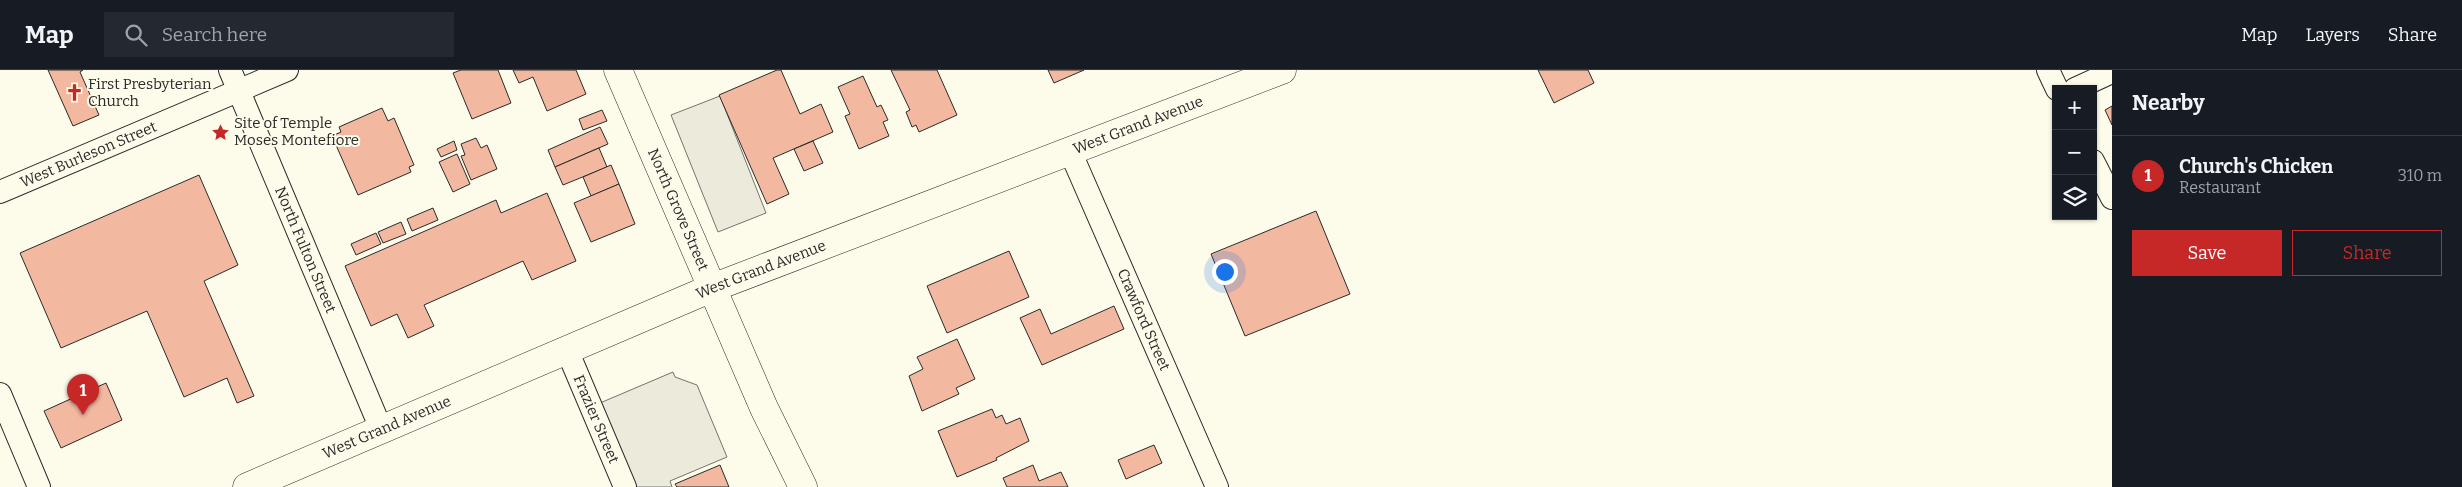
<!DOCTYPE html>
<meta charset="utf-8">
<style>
body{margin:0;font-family:Bitter,serif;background:#242831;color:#f1f3f6}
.controls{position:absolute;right:15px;top:15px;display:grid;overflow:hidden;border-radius:0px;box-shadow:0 1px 4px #0004}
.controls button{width:45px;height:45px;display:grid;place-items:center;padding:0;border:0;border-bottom:1px solid #363941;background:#171b24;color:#f1f3f6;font:25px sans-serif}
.you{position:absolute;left:1224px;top:201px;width:18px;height:18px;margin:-12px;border:4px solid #fff;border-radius:50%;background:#1a73e8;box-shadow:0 0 0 8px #1a73e833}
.badge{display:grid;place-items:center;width:32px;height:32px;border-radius:50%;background:#c62828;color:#fff;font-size:16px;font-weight:700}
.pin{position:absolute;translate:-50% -41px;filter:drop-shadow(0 1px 2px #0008)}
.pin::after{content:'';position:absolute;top:26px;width:18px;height:15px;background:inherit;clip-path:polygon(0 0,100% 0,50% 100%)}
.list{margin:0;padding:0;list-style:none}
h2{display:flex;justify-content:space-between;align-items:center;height:65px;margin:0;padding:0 20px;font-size:21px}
h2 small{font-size:16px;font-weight:400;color:#9ea1a6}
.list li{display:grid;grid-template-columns:32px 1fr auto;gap:15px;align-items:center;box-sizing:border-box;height:80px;padding:0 20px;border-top:1px solid #363941}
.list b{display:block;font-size:19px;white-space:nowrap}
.list p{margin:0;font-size:16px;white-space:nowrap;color:#9ea1a6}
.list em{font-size:16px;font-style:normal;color:#9ea1a6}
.actions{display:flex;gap:10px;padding:15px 20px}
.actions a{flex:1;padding:11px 0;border:1px solid #c62828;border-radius:0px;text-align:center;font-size:18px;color:#c62828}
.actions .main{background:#c62828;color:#fff}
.icon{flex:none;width:28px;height:28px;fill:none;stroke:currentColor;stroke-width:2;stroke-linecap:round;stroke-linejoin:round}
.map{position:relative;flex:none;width:2112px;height:417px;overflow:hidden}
header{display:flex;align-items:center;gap:30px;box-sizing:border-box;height:70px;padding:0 25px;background:#171b24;border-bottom:1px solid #363941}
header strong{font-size:24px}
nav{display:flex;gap:28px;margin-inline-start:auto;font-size:18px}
.search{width:350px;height:45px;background:#242831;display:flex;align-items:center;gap:12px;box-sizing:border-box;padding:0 18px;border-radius:0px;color:#9ea1a6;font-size:19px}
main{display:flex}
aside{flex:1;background:#171b24}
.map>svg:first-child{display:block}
.parking{fill:#eceadb;stroke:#74746e}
.building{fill:#f2b8a0;stroke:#2b2b2b}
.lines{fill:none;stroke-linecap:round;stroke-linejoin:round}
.street-casing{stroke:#2b2b2b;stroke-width:24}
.secondary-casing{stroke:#2b2b2b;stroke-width:29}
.highway-casing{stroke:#2b2b2b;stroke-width:29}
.street{stroke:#fdfbea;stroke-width:22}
.secondary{stroke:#fdfbea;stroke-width:28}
.highway{stroke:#fdfbea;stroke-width:28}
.labels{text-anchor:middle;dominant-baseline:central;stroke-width:4;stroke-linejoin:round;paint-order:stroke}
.poi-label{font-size:15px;fill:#2b2b2b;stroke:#fdfbea;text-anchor:start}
.street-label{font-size:15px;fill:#2b2b2b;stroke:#fdfbea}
</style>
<header>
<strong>Map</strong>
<div class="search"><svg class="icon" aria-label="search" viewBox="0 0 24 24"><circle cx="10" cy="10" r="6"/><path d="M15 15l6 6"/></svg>Search here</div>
<nav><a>Map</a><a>Layers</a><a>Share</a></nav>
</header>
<main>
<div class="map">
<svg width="2112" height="417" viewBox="0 0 2112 417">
<rect width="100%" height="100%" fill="#fdfbea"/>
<!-- parking -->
<g class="parking">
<path d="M720,26L766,143L718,162L671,45Z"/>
<path d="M673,302L675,307L697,315L727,387L670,411L672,417H636L600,333Z"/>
</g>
<!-- building -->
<g class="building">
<path d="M48,0H83L80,2L99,45L73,56Z"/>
<path d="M461,0H498L511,33L472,49L453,3Z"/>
<path d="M513,0H576L586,24L547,41L533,7L519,13Z"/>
<path d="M777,0H781L800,44L821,34L833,62L773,88L789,124L767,134L719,25Z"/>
<path d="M891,0H937L957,45L919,62L916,55L912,57L906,42L910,40Z"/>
<path d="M1048,0H1084L1054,13Z"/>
<path d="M1538,0H1588L1594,13L1554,33Z"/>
<path d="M863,6L877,37L881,35L888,50L883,52L889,66L859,79L845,46L850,44L838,17Z"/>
<path d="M2112,36V55L2105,40Z"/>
<path d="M382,38L388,51L394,48L414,95L409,97L411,102L358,125L332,66L341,62L339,57Z"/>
<path d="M602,40L607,51L583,60L579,49Z"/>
<path d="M600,57L608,74L555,97L548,80Z"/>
<path d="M476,68L481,78L487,75L497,99L471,110L461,86L465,85L461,74Z"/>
<path d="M454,71L457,80L441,87L437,79Z"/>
<path d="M813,71L823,93L804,101L794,79Z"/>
<path d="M599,78L607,97L563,115L555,97Z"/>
<path d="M457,84L470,114L453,122L439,92Z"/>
<path d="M611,95L619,114L591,126L583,107Z"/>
<path d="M199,105L238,195L204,211L254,326L237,333L227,308L184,327L147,241L61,278L20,183Z"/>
<path d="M619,114L635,154L591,172L574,133Z"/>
<path d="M547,123L576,191L532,210L523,191L424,235L434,256L408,268L397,244L371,256L345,196L496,130L501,143Z"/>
<path d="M433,138L438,150L412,161L407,149Z"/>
<path d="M1316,141L1350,224L1245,266L1211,184Z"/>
<path d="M401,152L406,164L383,173L378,162Z"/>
<path d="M376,163L381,174L356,185L351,174Z"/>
<path d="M1009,181L1029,227L947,263L927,216Z"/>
<path d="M1114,236L1124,259L1042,295L1020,248L1040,239L1051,264Z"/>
<path d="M957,269L975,309L956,318L959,324L922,341L909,306L923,299L917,287Z"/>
<path d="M106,313L122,350L61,378L44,341Z"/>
<path d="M992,339L996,348L1002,345L1006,354L1020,348L1029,371L996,388L997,390L957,407L938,361Z"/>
<path d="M1154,375L1162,393L1126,409L1118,390Z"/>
<path d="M720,395L729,417H677L675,414Z"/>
<path d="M1033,395L1039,411L1061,402L1068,417H1007L1003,408Z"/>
</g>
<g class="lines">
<defs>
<g id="street">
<path id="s1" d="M230,0L381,359"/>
<path d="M2048,0L2057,19"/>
<path d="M2075,19L2112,2"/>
<path id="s2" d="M1070,81L1217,417"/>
<path d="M2093,91L2112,128"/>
<path id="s3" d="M0,122L287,0"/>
<path id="s4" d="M567,280L625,417"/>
<path d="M0,324L39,417"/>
</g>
<g id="secondary">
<path id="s5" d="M618,0L764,338L803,417"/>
</g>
<g id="highway">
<path id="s6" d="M247,417L712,218L1282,0"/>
</g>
</defs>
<!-- street casing -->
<use href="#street" class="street-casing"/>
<!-- secondary casing -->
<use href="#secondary" class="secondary-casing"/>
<!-- highway casing -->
<use href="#highway" class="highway-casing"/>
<!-- street -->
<use href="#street" class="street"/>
<!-- secondary -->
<use href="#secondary" class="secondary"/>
<!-- highway -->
<use href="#highway" class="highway"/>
</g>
<!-- icons -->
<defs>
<symbol id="church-bare" viewBox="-9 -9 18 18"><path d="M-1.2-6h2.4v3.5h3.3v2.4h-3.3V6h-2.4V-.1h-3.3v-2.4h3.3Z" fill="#c62828" stroke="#fdfbea" stroke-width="2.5" paint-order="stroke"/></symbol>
<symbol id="sight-bare" viewBox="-9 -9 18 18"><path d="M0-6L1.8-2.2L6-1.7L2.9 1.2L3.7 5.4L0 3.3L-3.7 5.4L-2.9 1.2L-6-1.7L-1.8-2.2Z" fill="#c62828" stroke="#fdfbea" stroke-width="2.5" paint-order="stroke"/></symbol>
</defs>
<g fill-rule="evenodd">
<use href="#church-bare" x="62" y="10" width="25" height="25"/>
<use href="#sight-bare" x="208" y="50" width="25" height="25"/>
</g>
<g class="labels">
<!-- poi labels -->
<g class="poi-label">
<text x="88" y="14">First Presbyterian<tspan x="88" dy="17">Church</tspan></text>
<text x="234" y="53">Site of Temple<tspan x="234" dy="17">Moses Montefiore</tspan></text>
</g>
<!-- street labels -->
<g class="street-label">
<text stroke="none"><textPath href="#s6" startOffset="962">West Grand Avenue</textPath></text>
<text stroke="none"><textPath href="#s3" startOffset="96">West Burleson Street</textPath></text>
<text stroke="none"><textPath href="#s5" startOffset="152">North Grove Street</textPath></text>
<text stroke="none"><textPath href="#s1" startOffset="195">North Fulton Street</textPath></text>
<text stroke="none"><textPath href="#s6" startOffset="558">West Grand Avenue</textPath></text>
<text stroke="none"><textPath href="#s2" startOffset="184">Crawford Street</textPath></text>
<text stroke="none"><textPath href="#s4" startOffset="75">Frazier Street</textPath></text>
<text stroke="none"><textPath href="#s6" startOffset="152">West Grand Avenue</textPath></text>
</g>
</g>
</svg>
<div class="controls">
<button>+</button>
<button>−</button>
<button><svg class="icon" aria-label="layers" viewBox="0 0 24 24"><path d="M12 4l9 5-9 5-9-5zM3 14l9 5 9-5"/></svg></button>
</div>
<div class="you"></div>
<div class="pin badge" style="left:83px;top:345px">1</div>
</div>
<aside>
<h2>Nearby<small></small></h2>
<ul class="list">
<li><span class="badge">1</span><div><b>Church's Chicken</b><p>Restaurant</p></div><em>310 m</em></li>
</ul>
<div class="actions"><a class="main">Save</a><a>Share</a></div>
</aside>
</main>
